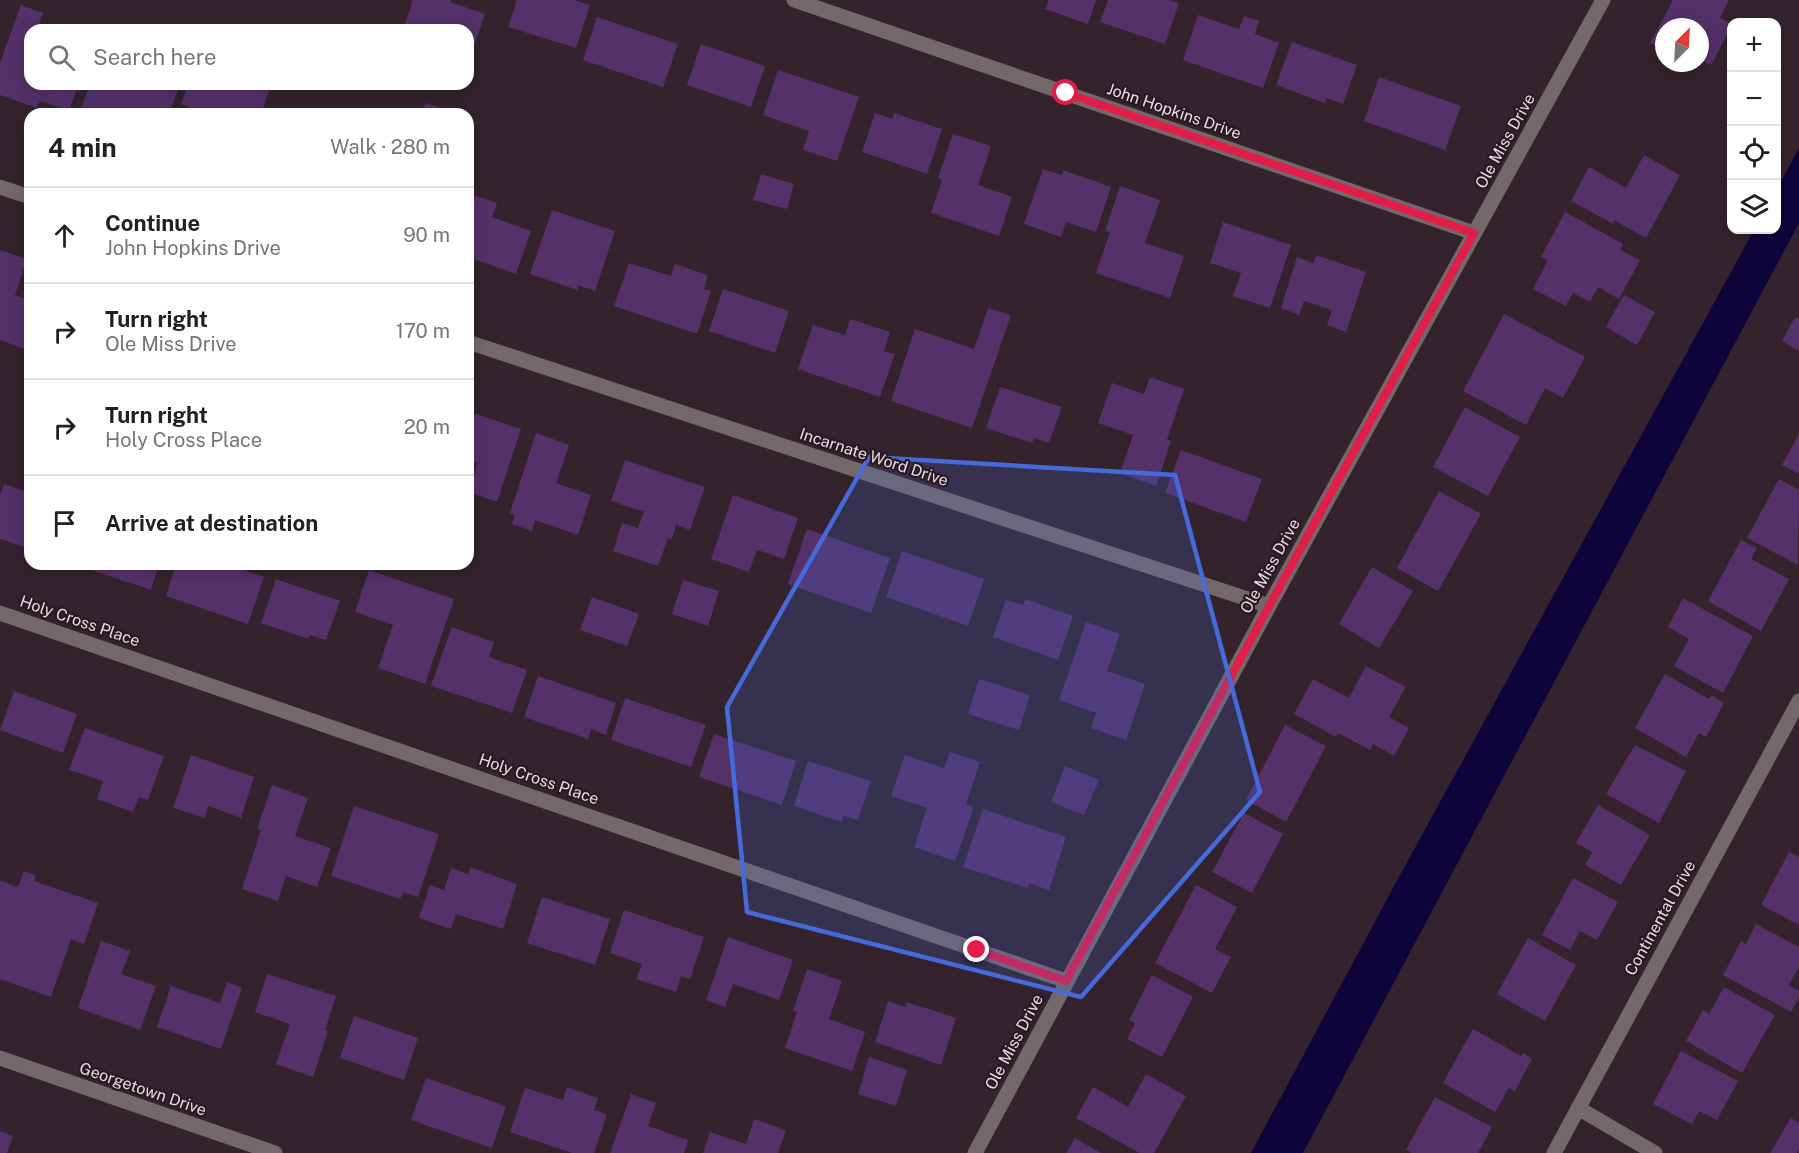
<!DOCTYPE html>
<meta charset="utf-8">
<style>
body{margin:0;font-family:"Public Sans",sans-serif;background:#f2f2f2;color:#202124}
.controls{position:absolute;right:18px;top:18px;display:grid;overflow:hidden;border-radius:12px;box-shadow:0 3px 15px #0003}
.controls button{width:54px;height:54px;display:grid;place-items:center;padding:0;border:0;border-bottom:2px solid #e0e0e0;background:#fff;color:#202124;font:30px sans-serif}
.compass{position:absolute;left:1655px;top:18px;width:54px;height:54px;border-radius:50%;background:#fff;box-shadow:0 3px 15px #0003;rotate:24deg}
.stop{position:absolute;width:18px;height:18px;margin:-14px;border:4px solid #e11d48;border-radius:50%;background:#fff}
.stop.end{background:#e11d48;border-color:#fff;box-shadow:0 2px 6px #0008}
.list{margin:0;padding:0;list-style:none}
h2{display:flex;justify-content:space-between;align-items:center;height:78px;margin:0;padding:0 24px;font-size:26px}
h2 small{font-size:20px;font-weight:400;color:#757577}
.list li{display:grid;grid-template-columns:39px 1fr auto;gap:18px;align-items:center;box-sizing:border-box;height:96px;padding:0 24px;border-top:2px solid #e0e0e0}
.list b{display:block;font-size:22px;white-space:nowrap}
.list p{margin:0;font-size:20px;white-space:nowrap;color:#757577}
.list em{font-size:20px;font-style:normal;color:#757577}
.icon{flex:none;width:33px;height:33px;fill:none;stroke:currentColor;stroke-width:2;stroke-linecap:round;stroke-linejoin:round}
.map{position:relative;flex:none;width:1799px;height:1153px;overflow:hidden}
.search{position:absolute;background:#fff;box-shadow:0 3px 15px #0003;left:24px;top:24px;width:450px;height:66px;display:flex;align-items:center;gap:15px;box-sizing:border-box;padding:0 21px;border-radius:18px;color:#757577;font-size:22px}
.panel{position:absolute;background:#fff;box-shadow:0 3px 15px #0003;left:24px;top:108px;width:450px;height:462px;border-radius:18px}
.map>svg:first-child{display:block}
.water{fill:#0e033b}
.building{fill:#543169}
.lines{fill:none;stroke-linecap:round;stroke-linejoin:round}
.minor{stroke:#74696a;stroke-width:15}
.route{stroke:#e11d48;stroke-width:8}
.marked{fill:#466ada;fill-opacity:0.2;stroke:#466ada;stroke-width:4.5;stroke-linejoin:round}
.labels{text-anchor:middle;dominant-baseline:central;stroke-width:4.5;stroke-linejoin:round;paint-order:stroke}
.street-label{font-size:16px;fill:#e8dce2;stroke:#2a1923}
</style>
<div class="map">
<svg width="1799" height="1153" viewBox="0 0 1799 1153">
<rect width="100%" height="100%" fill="#34232d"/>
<!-- water -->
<path class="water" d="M1799,148V223L1303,1153H1251L1400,875L1754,230H1776L1777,189Z"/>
<!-- building -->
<g class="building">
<path d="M413,0H451L450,2L485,14L470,57H468V30H403Z"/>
<path d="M517,0H574L590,5L576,48L508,27Z"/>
<path d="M1049,0H1096L1088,24L1045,9Z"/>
<path d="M1108,0H1169L1179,3L1165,44L1100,22Z"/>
<path d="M1673,0H1729L1720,18L1732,24V26L1711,65L1700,60V27H1664V50L1650,43Z"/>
<path d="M21,5L43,13L37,30H30V84H79L69,111L40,101L37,108L0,95V63Z"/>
<path d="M1198,15L1239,29L1244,16L1259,21L1255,34L1279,43L1263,88L1183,60Z"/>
<path d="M597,17L678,44L663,87L583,60Z"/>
<path d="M1292,42L1357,65L1343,104L1327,98L1325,103L1276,85Z"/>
<path d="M701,44L765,66L751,107L687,85Z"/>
<path d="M778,70L859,97L837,161L803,150L809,131L763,115Z"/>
<path d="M1379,77L1461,106L1445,150L1364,121Z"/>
<path d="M90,84H180L169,114H79Z"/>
<path d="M188,84H259L270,88L261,114H206L181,104Z"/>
<path d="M425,103L460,113V114H422Z"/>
<path d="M875,113L892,119L894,113L942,129L927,174L862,152Z"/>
<path d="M953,134L991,146L978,185L1012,197L999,236L931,213L942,180L938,178Z"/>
<path d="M1644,155L1680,175L1646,238L1614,220L1613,224L1571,201L1589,167L1626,188Z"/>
<path d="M1043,169L1062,175L1063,170L1111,187L1096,232L1066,222L1061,237L1024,224Z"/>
<path d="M761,174L794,184L787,209L753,200Z"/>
<path d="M1120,186L1160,200L1145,243L1184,256L1170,298L1096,273L1110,232L1105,231Z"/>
<path d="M468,193L497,203L492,217L531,231L516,274L468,257Z"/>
<path d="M552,210L615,231L595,291L578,285L577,290L530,274Z"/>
<path d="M1565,212L1623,244L1620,250L1640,260L1619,299L1598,287L1590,302L1573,293L1566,306L1533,289L1548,260L1541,257Z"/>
<path d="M1223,222L1291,245L1270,308L1233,296L1241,273L1210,263Z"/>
<path d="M0,250L27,259L15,295L30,300V351L0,340Z"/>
<path d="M1316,255L1366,272L1346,332L1327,325L1332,310L1304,301L1299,315L1281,308L1297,257L1314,263Z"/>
<path d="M629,263L671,276L675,264L708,275L704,289L711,291L697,334L614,306Z"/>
<path d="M723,289L789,311L775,353L709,331Z"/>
<path d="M1624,295L1655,312L1637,345L1606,327Z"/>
<path d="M988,308L1011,315L972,428L891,401L915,329L974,349Z"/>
<path d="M1504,314L1585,357L1563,398L1545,388L1526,425L1463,391Z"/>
<path d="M1795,317L1799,319V351L1782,341Z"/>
<path d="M850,319L890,332L884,351L895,354L880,397L798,369L813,325L845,335Z"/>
<path d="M1150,377L1184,389L1167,440L1171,441L1156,486L1120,473L1133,435L1098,423L1112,383L1144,394Z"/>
<path d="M1000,387L1062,407L1049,443L1034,438L1032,443L986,428Z"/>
<path d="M1465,407L1520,437L1488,496L1433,467Z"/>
<path d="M473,413L521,429L497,502L468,492L477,463L468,460V418L471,419Z"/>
<path d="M536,433L569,445L556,483L591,495L578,535L535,520L532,531L512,524L515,515L510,513Z"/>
<path d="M1799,434V474L1782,465Z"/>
<path d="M1181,450L1262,479L1246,522L1165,493Z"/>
<path d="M625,460L705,487L690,530L676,525L672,539L668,538L658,566L613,551L622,523L638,528L644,512L611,501Z"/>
<path d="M30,467V483L24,481Z"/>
<path d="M1779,479L1799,490L1798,565L1747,538Z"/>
<path d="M4,484L30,493V549L0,539V495Z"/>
<path d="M1439,491L1481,514L1438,591L1397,568Z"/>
<path d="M733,495L798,518L784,559L757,550L749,572L711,559Z"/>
<path d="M807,529L890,558L871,613L788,584Z"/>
<path d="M1741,540L1757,548L1751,559L1789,579L1761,631L1708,601Z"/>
<path d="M902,551L984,579L968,626L886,597Z"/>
<path d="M89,564H159L151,590L88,569Z"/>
<path d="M176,564H227L264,577L248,624L166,596Z"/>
<path d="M1372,567L1413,591L1379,648L1339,624Z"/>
<path d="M369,570L454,599L425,684L378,668L393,625L355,612Z"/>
<path d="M276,579L340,601L326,640L310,635L308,639L261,623Z"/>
<path d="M683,580L719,591L708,626L672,614Z"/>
<path d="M592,597L639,614L627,646L580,630Z"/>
<path d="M1683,598L1753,636L1723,693L1674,666L1689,639L1668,627Z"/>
<path d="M1025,599L1073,616L1058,660L993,637L1006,600L1023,605Z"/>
<path d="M1086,622L1120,634L1107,671L1145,684L1126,740L1091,728L1096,713L1059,700Z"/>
<path d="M452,627L494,642L489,657L527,670L512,713L431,686Z"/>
<path d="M1366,666L1406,687L1389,717L1409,728L1394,756L1373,744L1370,750L1338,733L1336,737L1294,714L1313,679L1349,698Z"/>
<path d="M1665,674L1709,699L1711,695L1724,703L1706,737L1699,733L1686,757L1635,728Z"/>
<path d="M538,676L616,703L606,735L591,729L588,739L524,717Z"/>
<path d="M979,679L1030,695L1019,730L968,714Z"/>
<path d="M14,691L77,714L63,753L0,730Z"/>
<path d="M625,698L706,725L691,767L611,740Z"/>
<path d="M1285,725L1326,746L1286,822L1246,800Z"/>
<path d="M85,728L164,756L148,800L139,797L133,812L97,799L103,781L69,770Z"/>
<path d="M714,734L796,761L782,805L699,777Z"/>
<path d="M1635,745L1686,771L1659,823L1606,794Z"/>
<path d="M950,752L980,762L966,804L974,807L955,861L914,847L927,808L891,796L905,755L944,768Z"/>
<path d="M191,755L254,777L241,818L208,806L205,818L173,808Z"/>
<path d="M808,761L871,781L858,820L844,816L841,822L794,806Z"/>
<path d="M1065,766L1099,780L1084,815L1051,802Z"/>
<path d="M272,785L308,798L295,836L331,848L317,887L286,876L278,901L242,889L261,830L257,829Z"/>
<path d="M1598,805L1650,835L1621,885L1585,865L1592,852L1576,843Z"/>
<path d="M354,806L439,834L418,897L403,892L400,899L331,876Z"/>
<path d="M983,809L1066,837L1049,890L1029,883L1028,888L963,867Z"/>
<path d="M1244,813L1283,834L1252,893L1212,872Z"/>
<path d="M1789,852L1799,857V925L1761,905Z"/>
<path d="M470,867L517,884L503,929L456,914L451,929L419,918L430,885L444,890L451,868L468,874Z"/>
<path d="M24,871L36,875L34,881L98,903L84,944L71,939L51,997L0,979V883L1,881L18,887Z"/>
<path d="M1573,878L1618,902L1597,940L1580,931L1570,950L1542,935Z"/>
<path d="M1196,885L1237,907L1215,949L1231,957L1212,993L1155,963Z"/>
<path d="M542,897L610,919L595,965L527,943Z"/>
<path d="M624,910L704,937L690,979L681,976L676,992L636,979L642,964L610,953Z"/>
<path d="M1756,924L1799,947V967L1789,985L1799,991V998L1791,1012L1723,975L1741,941L1746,944Z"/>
<path d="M728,937L793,960L779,1000L733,984L725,1007L706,1000Z"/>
<path d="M1528,938L1576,965L1545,1021L1497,994Z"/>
<path d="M101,941L130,951L121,974L156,986L140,1030L78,1008Z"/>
<path d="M807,969L842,981L829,1019L865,1032L852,1071L785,1048L797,1012L793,1011Z"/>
<path d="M267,974L336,996L325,1030L328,1031L313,1077L276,1064L290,1024L255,1012Z"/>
<path d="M1152,975L1193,997L1162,1057L1127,1039L1135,1023L1129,1020Z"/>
<path d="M227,982L242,988L221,1049L157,1027L171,986L220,1003Z"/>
<path d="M1724,987L1775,1015L1742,1073L1686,1041L1703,1010L1709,1014Z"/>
<path d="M888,1001L905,1007L907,1002L956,1018L941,1065L875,1042Z"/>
<path d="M354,1016L418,1038L404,1080L340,1058Z"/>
<path d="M1473,1029L1521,1056L1523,1053L1532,1059L1515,1091L1509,1088L1495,1112L1443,1083Z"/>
<path d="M1681,1051L1738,1081L1717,1120L1699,1111L1692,1124L1653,1104Z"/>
<path d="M869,1057L907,1070L896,1106L858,1094Z"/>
<path d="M1146,1074L1186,1096L1154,1153H1140L1076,1118L1093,1087L1128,1107Z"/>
<path d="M426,1078L506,1106L492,1148L411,1120Z"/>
<path d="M567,1087L598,1098L594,1110L607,1114L594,1153H572L510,1132L525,1088L563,1100Z"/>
<path d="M631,1094L656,1103L648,1126L688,1140L684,1153H610Z"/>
<path d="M1435,1097L1492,1127L1478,1153H1412L1406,1150Z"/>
<path d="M1791,1118L1799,1123V1150L1797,1153H1770Z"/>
<path d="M754,1119L786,1130L778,1153H703L710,1132L746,1144Z"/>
<path d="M0,1131L13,1136L7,1153H0Z"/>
<path d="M1075,1138L1101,1153H1066Z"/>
</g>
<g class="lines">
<!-- minor -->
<g class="minor">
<path d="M794,0L1474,233"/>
<path d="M0,187L30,197"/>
<path d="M468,342L1269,606"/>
<path d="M0,613L1066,981"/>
<path d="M0,1058L275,1153"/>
<path d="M1578,1108L1655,1153"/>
<path d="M975,1153L1269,606L1603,0"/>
<path d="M1554,1153L1799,701"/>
</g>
</g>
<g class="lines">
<!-- route -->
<path class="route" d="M977,950L1066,981L1269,606L1474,233L1066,93"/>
</g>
<!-- marked area -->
<path class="marked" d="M869,457L1175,475L1260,792L1081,997L747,912L727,707Z"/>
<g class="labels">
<!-- street labels -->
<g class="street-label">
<text transform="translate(1174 111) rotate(19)">John Hopkins Drive</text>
<text transform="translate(1505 141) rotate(-61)">Ole Miss Drive</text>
<text transform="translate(874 457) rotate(18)">Incarnate Word Drive</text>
<text transform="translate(1270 566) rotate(-61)">Ole Miss Drive</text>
<text transform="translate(80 621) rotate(19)">Holy Cross Place</text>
<text transform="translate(539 779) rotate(19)">Holy Cross Place</text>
<text transform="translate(1660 918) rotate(-61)">Continental Drive</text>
<text transform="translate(1014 1042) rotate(-62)">Ole Miss Drive</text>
<text transform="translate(143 1089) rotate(19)">Georgetown Drive</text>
</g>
</g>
</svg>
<div class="controls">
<button>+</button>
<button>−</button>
<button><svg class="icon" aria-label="locate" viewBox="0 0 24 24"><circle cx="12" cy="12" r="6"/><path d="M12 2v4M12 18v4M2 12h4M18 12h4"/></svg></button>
<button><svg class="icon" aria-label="layers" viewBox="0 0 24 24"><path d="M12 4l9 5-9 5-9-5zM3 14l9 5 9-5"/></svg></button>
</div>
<svg class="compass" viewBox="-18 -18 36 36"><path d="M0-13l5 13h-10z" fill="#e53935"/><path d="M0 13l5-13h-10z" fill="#757577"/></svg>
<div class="stop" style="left:1066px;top:93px"></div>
<div class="stop end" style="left:977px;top:950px"></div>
<div class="search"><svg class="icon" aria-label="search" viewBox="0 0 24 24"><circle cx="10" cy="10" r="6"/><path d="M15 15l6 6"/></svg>Search here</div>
<section class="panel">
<h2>4 min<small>Walk · 280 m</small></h2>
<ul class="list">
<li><svg class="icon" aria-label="ahead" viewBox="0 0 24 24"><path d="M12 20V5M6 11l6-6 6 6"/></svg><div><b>Continue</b><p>John Hopkins Drive</p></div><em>90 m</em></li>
<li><svg class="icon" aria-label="right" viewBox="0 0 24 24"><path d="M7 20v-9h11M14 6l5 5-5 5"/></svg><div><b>Turn right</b><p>Ole Miss Drive</p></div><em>170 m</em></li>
<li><svg class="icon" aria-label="right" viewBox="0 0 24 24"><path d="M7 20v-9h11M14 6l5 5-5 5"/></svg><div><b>Turn right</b><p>Holy Cross Place</p></div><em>20 m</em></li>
<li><svg class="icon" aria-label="arrive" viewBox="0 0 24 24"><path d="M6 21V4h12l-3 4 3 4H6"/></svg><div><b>Arrive at destination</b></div></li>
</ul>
</section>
</div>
